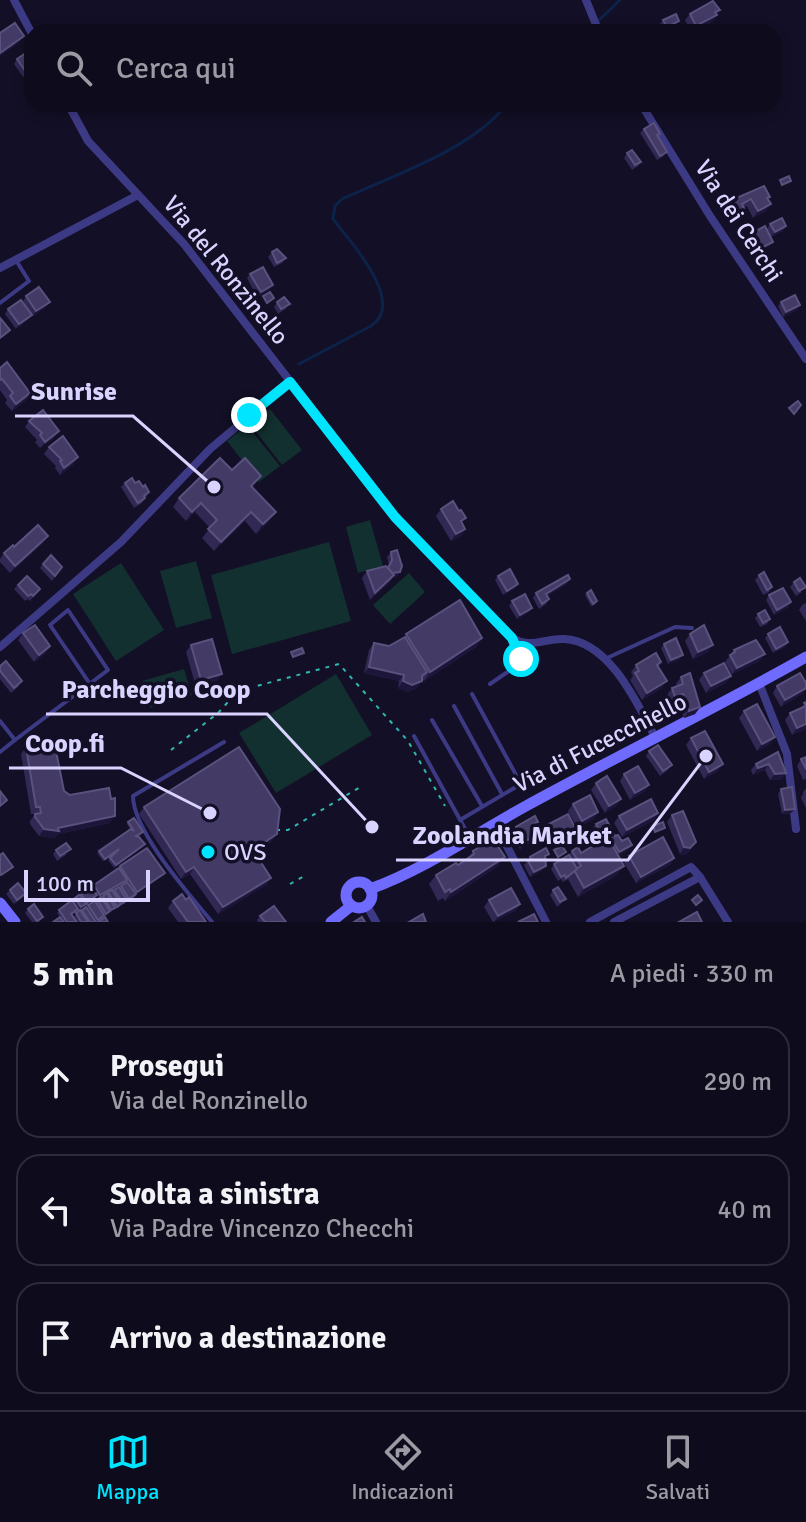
<!DOCTYPE html>
<html lang="it">
<meta charset="utf-8">
<style>
body{margin:0;font-family:Signika,sans-serif;background:#1c1929;color:#f1f3f6}
.scale{position:absolute;left:24px;bottom:20px;width:126px;box-sizing:border-box;padding-left:8px;border:4px solid #d9d4ff;border-top:0;font-size:22px;line-height:28px;white-space:nowrap;color:#d9d4ff;-webkit-text-stroke:6px #130f26;paint-order:stroke}
.stop{position:absolute;width:24px;height:24px;margin:-18px;border:6px solid #00e5ff;border-radius:50%;background:#fff}
.stop.end{background:#00e5ff;border-color:#fff;box-shadow:0 2px 8px #0008}
.list{margin:0;padding:0;list-style:none}
h2{display:flex;justify-content:space-between;align-items:center;height:104px;margin:0;padding:0 32px;font-size:34px}
h2 small{font-size:26px;font-weight:400;color:#9b9ba3}
.list li{display:grid;grid-template-columns:52px 1fr auto;gap:24px;align-items:center;box-sizing:border-box;height:112px;margin:0 16px 16px;padding:0 16px;border:2px solid #2e2b3b;border-radius:24px}
.list b{display:block;font-size:30px;white-space:nowrap}
.list p{margin:0;font-size:26px;white-space:nowrap;color:#9b9ba3}
.list em{font-size:26px;font-style:normal;color:#9b9ba3}
.icon{flex:none;width:44px;height:44px;fill:none;stroke:currentColor;stroke-width:2;stroke-linecap:round;stroke-linejoin:round}
.map{position:relative;flex:none;width:806px;height:922px;overflow:hidden}
.search{position:absolute;background:#0e0b1c;box-shadow:0 4px 12px #0003;left:24px;right:24px;top:24px;height:88px;display:flex;align-items:center;gap:20px;box-sizing:border-box;padding:0 28px;border-radius:24px;color:#9b9ba3;font-size:30px}
.sheet{height:488px;background:#0e0b1c}
nav{display:flex;justify-content:space-around;align-items:center;box-sizing:border-box;height:112px;border-top:2px solid #2e2b3b;background:#0e0b1c;font-size:22px;color:#9b9ba3}
nav a{display:grid;justify-items:center;gap:4px}
nav .on{color:#00e5ff}
.map>svg:first-child{display:block}
.green{fill:#12302f}
.lines{fill:none;stroke-linecap:round;stroke-linejoin:round}
.stream{stroke:#0c2248;stroke-width:3}
.path{stroke:#2fb8b0;stroke-width:2;stroke-dasharray:4 6;stroke-linecap:butt}
.service{stroke:#3d3a85;stroke-width:4}
.minor{stroke:#3d3a85;stroke-width:8}
.secondary{stroke:#6f6bff;stroke-width:11}
.wall{fill:#312854}
.shaded-wall{fill:#1d163a}
.building{fill:#433a66;stroke:#5a527e;stroke-width:2}
.route{stroke:#00e5ff;stroke-width:10}
.poi-dot{fill:#00e5ff;stroke:#130f26;stroke-width:3}
.labels{text-anchor:middle;dominant-baseline:central;stroke-width:7;stroke-linejoin:round;paint-order:stroke}
.street-label{font-size:24px;fill:#d9d4ff;stroke:#130f26}
.poi-label{font-size:24px;fill:#d9d4ff;stroke:#130f26;text-anchor:start}
.leader{fill:none;stroke:#d9d4ff;stroke-width:3}
.callout-dot{fill:#d9d4ff;stroke:#130f26;stroke-width:3}
.callout-label{font-size:26px;text-anchor:middle;font-weight:bold;fill:#d9d4ff;stroke:#130f26;stroke-width:7;stroke-linejoin:round;paint-order:stroke}
</style>
<div class="map">
<svg width="806" height="922" viewBox="0 0 806 922">
<rect width="100%" height="100%" fill="#130f26"/>
<!-- green -->
<g class="green">
<path d="M270,409L302,450L282,465L250,424Z"/>
<path d="M247,425L280,466L259,482L227,441Z"/>
<path d="M370,520L383,566L358,573L346,527Z"/>
<path d="M329,542L351,621L232,654L211,575Z"/>
<path d="M196,561L212,618L176,628L160,571Z"/>
<path d="M121,563L164,630L116,661L73,594Z"/>
<path d="M409,573L425,592L390,624L373,605Z"/>
<path d="M184,669L192,695L150,708L142,681Z"/>
<path d="M336,674L372,735L276,793L239,733Z"/>
</g>
<g class="lines">
<!-- stream -->
<g class="stream">
<path d="M587,32L620,0"/>
<path d="M299,364L371,326C407,303 350,241 333,219L335,206L342,199C394,175 471,150 507,104"/>
</g>
<!-- path -->
<g class="path">
<path d="M171,750L218,713L238,691L339,664L408,741L445,806"/>
<path d="M276,830H288L362,786"/>
<path d="M290,884L306,875"/>
</g>
<!-- service -->
<g class="service">
<path d="M0,303L29,281L17,262"/>
<path d="M607,658L675,627L692,628"/>
<path d="M490,684L519,664"/>
<path d="M454,706L502,794"/>
<path d="M432,720L482,806"/>
<path d="M0,721L15,740L0,752"/>
<path d="M414,736L469,836"/>
<path d="M15,740L108,670L68,610L50,625L90,684"/>
<path d="M460,820L521,784L472,694"/>
<path d="M212,922C189,894 133,831 133,796L224,742"/>
</g>
<!-- minor -->
<g class="minor">
<path d="M14,0L32,34"/>
<path d="M586,0L599,32"/>
<path d="M68,104L88,141L184,244L395,517C423,547 451,577 480,606C490,616 500,628 511,637C528,650 545,638 564,639C610,641 638,705 656,739"/>
<path d="M641,104L710,216L806,359"/>
<path d="M0,268L138,195"/>
<path d="M0,647L121,542L210,449L290,382"/>
<path d="M759,683L787,754L796,829"/>
<path d="M495,823L546,922"/>
<path d="M367,906L376,922"/>
<path d="M590,922L691,867L700,877L728,922"/>
<path d="M614,922L700,877"/>
</g>
<!-- secondary -->
<g class="secondary">
<circle cx="359" cy="895" r="13"/>
<path d="M370,889C425,869 475,834 526,806C619,755 714,709 806,657"/>
<path d="M0,903L15,922"/>
<path d="M331,922L351,906"/>
</g>
</g>
<!-- wall -->
<g class="wall">
<path d="M720,10L712,22L693,32H691L685,20L690,14Z"/>
<path d="M663,20L676,25L667,30L663,29L660,24Z"/>
<path d="M17,59L32,71L23,77L14,64Z"/>
<path d="M644,129L660,134L658,137L664,156L657,160L640,133Z"/>
<path d="M627,153L641,162L638,166L632,170L624,158Z"/>
<path d="M764,186L768,200L766,211L753,218L747,206L744,207L739,215L729,221L728,218L725,219L720,210L725,203Z"/>
<path d="M770,224L783,231L771,237L767,229Z"/>
<path d="M752,233L773,242L769,246L756,253L748,238Z"/>
<path d="M272,252L286,258L282,263L274,267L268,257Z"/>
<path d="M250,274L270,290L257,297L247,278Z"/>
<path d="M26,296L46,307L33,316L23,301Z"/>
<path d="M277,302L287,308L278,314L274,307Z"/>
<path d="M781,302L797,310L783,317L778,306Z"/>
<path d="M8,309L28,319L16,329L5,314Z"/>
<path d="M0,368L30,393L26,400L12,411L5,403L7,400L0,390Z"/>
<path d="M29,421L54,438L40,448L35,442L37,440L25,427Z"/>
<path d="M49,447L74,464L60,475L55,468L56,466L44,454Z"/>
<path d="M232,470L261,476L252,487L269,521L256,534L245,521L214,551L202,538L210,528L195,512L186,521L173,507L179,498Z"/>
<path d="M125,483H135L149,492L142,503L134,508L121,487Z"/>
<path d="M441,509L462,523L465,529L461,536L451,541L436,516Z"/>
<path d="M43,543L10,573L0,562V559L4,553L14,547Z"/>
<path d="M391,552L400,572L397,576L393,577L390,582L370,600L362,578L367,571L388,567L389,565L387,557Z"/>
<path d="M43,564L62,567L52,581L40,568Z"/>
<path d="M759,575L772,587L769,592L763,595L755,580Z"/>
<path d="M498,576L515,588L503,595L495,580Z"/>
<path d="M794,582L802,592L796,596L790,587Z"/>
<path d="M567,584L547,596L549,599L546,604L539,609L533,598L536,593Z"/>
<path d="M18,585L40,589L30,601L28,599L25,601L14,589Z"/>
<path d="M587,593L596,604L591,606L585,595Z"/>
<path d="M769,595L791,602L788,607L774,615L766,600Z"/>
<path d="M512,601L532,608L529,612L517,619L509,606Z"/>
<path d="M806,603V621L799,610L802,605Z"/>
<path d="M758,614L770,619L767,624L760,627L755,618Z"/>
<path d="M23,633L50,646L46,653L34,662L18,640Z"/>
<path d="M406,634L482,638L476,647L424,681L422,679L417,688L408,692L398,688L399,681L364,673L369,650L374,643L389,646L405,637Z"/>
<path d="M690,634L708,652L693,659L685,641Z"/>
<path d="M768,634L788,642L785,647L773,653L765,638Z"/>
<path d="M664,644L680,659L668,664L661,648Z"/>
<path d="M191,645L217,681L196,687L186,652Z"/>
<path d="M734,650L760,661L732,674L725,662Z"/>
<path d="M661,662L658,667L662,688L642,700L630,680L633,676L631,672L636,665Z"/>
<path d="M0,666L19,686L11,693L0,679Z"/>
<path d="M704,673L726,683L706,693L699,680Z"/>
<path d="M681,677L700,707L695,714L684,718L678,701L670,704L667,695L672,688L677,686L676,684Z"/>
<path d="M806,683V689L803,693L781,707L773,693L777,686Z"/>
<path d="M806,702V729L792,735L785,720L790,713L801,708Z"/>
<path d="M744,711L775,737L770,744L757,751L739,718Z"/>
<path d="M691,738L718,771L704,779L686,745Z"/>
<path d="M34,742L64,791L110,823L58,834L54,838L39,836L30,824V821L35,814H31L21,754L26,747L31,746Z"/>
<path d="M649,751L669,769L660,776L646,756Z"/>
<path d="M778,752L786,773L781,780H770L765,770L753,775L751,770L756,764Z"/>
<path d="M806,757V779L803,780L797,766L801,759Z"/>
<path d="M624,774L649,785L644,792L630,800L620,781Z"/>
<path d="M596,783L621,799L616,806L605,813L591,790Z"/>
<path d="M806,788V808L801,798L803,794V792Z"/>
<path d="M781,789L795,809L791,813L782,814L778,794Z"/>
<path d="M573,804L594,819L577,828L568,811Z"/>
<path d="M144,807L272,841L254,853L271,878L266,885L218,914L190,874L181,879L139,814Z"/>
<path d="M658,813L654,820L622,837L614,823L619,816Z"/>
<path d="M672,815L691,849L685,855L680,854L667,822Z"/>
<path d="M128,822L141,835L138,837L143,847L114,868L108,860L114,854L103,861L97,853L130,829L127,824Z"/>
<path d="M549,824L570,835L551,845L544,831Z"/>
<path d="M596,824L622,841L632,845L628,849L618,856L617,875L578,897L568,879L563,882L561,879L558,881L551,869L554,864L569,855L572,851L581,853L597,843L594,836L595,834L592,829Z"/>
<path d="M535,826L539,834L534,841L520,849L511,834L516,827Z"/>
<path d="M56,850L67,854L57,861L53,854Z"/>
<path d="M473,851L498,866L445,901L443,898L438,901L429,884L436,875L458,865L468,858Z"/>
<path d="M629,856L674,858L670,865L636,883L624,863Z"/>
<path d="M530,857L546,859L542,870L530,877L524,865Z"/>
<path d="M120,866L163,875L136,894L135,897L115,909V908L96,922H78L74,916L76,913L81,911L88,905L96,902L103,896L113,891L127,882L126,881L125,883L99,897L92,887Z"/>
<path d="M10,890L26,893L23,897L14,904L6,894Z"/>
<path d="M553,890L562,903L557,907L550,895Z"/>
<path d="M81,894L97,895L80,909L73,900Z"/>
<path d="M186,900L206,922H178L168,908L173,901Z"/>
<path d="M489,900L520,904L515,911L493,922L484,907Z"/>
<path d="M28,909L43,917L39,922H32L25,913Z"/>
<path d="M59,910L77,911L72,915L77,922H64L57,913Z"/>
<path d="M260,916L286,922H258L257,920Z"/>
</g>
<!-- shaded-wall -->
<g class="shaded-wall">
<path d="M720,10L712,22L692,32L696,26Z"/>
<path d="M679,21L676,25L664,31L667,27Z"/>
<path d="M24,36L19,43L0,56V53Z"/>
<path d="M771,204L766,211L753,218L758,211Z"/>
<path d="M744,208L739,215L729,221L734,214Z"/>
<path d="M786,226L783,231L771,237L775,232Z"/>
<path d="M773,242L769,246L756,253L759,249Z"/>
<path d="M273,285L270,290L257,297L261,292Z"/>
<path d="M50,302L46,307L33,316L36,311Z"/>
<path d="M800,305L797,310L783,317L786,312Z"/>
<path d="M32,315L28,319L16,329L19,324Z"/>
<path d="M30,393L26,400L12,411L16,404Z"/>
<path d="M59,431L54,438L40,448L45,442Z"/>
<path d="M78,457L74,464L60,475L64,468Z"/>
<path d="M201,503L195,512L186,521L192,512Z"/>
<path d="M251,512L245,521L214,551L221,542Z"/>
<path d="M276,512L269,521L256,534L263,524Z"/>
<path d="M465,529L461,536L451,541L456,534Z"/>
<path d="M48,536L43,543L10,573L15,566Z"/>
<path d="M400,572L397,576L393,577L390,582L370,600L391,573Z"/>
<path d="M570,579L567,584L543,599L546,594Z"/>
<path d="M518,584L515,588L503,595L507,591Z"/>
<path d="M791,602L788,607L774,615L777,610Z"/>
<path d="M532,608L529,612L517,619L520,615Z"/>
<path d="M482,638L476,647L424,681L430,672Z"/>
<path d="M788,642L785,647L773,653L776,649Z"/>
<path d="M713,645L708,652L693,659L698,652Z"/>
<path d="M50,646L46,653L34,662L39,655Z"/>
<path d="M765,654L760,661L732,674L737,668Z"/>
<path d="M683,655L680,659L668,664L671,660Z"/>
<path d="M369,667L404,675L399,681L364,673Z"/>
<path d="M222,674L217,681L196,687L201,680Z"/>
<path d="M731,676L726,683L706,693L711,686Z"/>
<path d="M403,681H422L417,688L408,692L398,688Z"/>
<path d="M667,681L662,688L642,700L647,693Z"/>
<path d="M806,688L803,693L781,707L785,700Z"/>
<path d="M683,694L678,701L670,704L675,697Z"/>
<path d="M700,707L695,714L684,718L689,711Z"/>
<path d="M806,724V729L792,735L797,728Z"/>
<path d="M775,737L770,744L757,751L762,744Z"/>
<path d="M723,764L718,771L704,779L709,772Z"/>
<path d="M769,764L765,770L753,775L758,768Z"/>
<path d="M786,773L781,780H770L775,774Z"/>
<path d="M649,785L644,792L630,800L635,793Z"/>
<path d="M621,799L616,806L605,813L609,806Z"/>
<path d="M795,809L791,813L782,814L785,810Z"/>
<path d="M598,812L594,819L577,828L582,821Z"/>
<path d="M658,813L654,820L622,837L627,830Z"/>
<path d="M115,816L110,823L58,834L54,838L39,836L44,829Z"/>
<path d="M575,828L570,835L551,845L556,838Z"/>
<path d="M277,834L272,841L248,857L253,850Z"/>
<path d="M539,834L534,841L520,849L524,842Z"/>
<path d="M696,842L685,855L680,854L684,847Z"/>
<path d="M632,845L628,849L616,857L619,852Z"/>
<path d="M505,857L498,866L445,901L451,892Z"/>
<path d="M674,858L670,865L636,883L641,877Z"/>
<path d="M546,866L542,870L530,877L534,872Z"/>
<path d="M624,866L617,875L578,897L584,888Z"/>
<path d="M194,867L190,874L181,879L186,872Z"/>
<path d="M271,878L266,885L218,914L223,907Z"/>
<path d="M520,904L515,911L494,922L498,916Z"/>
</g>
<!-- building -->
<g class="building">
<path d="M713,1L720,10L715,12L717,15L696,26L690,14Z"/>
<path d="M676,14L679,21L667,27L663,20Z"/>
<path d="M15,23L24,36L0,53V33Z"/>
<path d="M666,28L668,32H657Z"/>
<path d="M29,51L32,56V69L26,72L17,59Z"/>
<path d="M654,123L660,134L657,135L667,152L660,156L644,129Z"/>
<path d="M632,150L641,162L635,165L627,153Z"/>
<path d="M789,176L791,181L782,185L780,180Z"/>
<path d="M764,186L770,197L767,198L771,204L758,211L751,199L742,204L744,208L734,214L732,211L730,212L725,203Z"/>
<path d="M782,218L786,226L775,232L770,224Z"/>
<path d="M765,226L773,242L759,249L752,233Z"/>
<path d="M277,249L286,258L277,263L272,252Z"/>
<path d="M263,267L273,285L261,292L250,274Z"/>
<path d="M39,287L50,302L36,311L26,296Z"/>
<path d="M270,292L274,298L267,303L263,296Z"/>
<path d="M795,295L800,305L786,312L781,302Z"/>
<path d="M284,297L290,304L281,309L277,302Z"/>
<path d="M21,300L32,315L19,324L8,309Z"/>
<path d="M0,318L10,330L0,338Z"/>
<path d="M7,362L30,393L16,404L10,396L13,393L2,379L0,380V368Z"/>
<path d="M798,401L801,405L794,414L789,408Z"/>
<path d="M43,410L59,431L45,442L40,435L42,433L29,421Z"/>
<path d="M63,436L78,457L64,468L60,461L62,460L49,447Z"/>
<path d="M220,458L232,470L245,458L261,476L251,486L276,512L263,524L251,512L221,542L208,529L217,520L201,503L192,512L179,498Z"/>
<path d="M132,478L135,483L139,481L143,487L145,485L149,492L144,496L145,498L138,503L125,483Z"/>
<path d="M453,501L459,511L461,510L466,518L461,521L465,529L456,534L441,509Z"/>
<path d="M38,525L48,536L15,566L4,553L13,545L14,547Z"/>
<path d="M397,550L402,566L400,572L392,573L388,568L392,560L391,552Z"/>
<path d="M51,555L62,567L55,576L43,564Z"/>
<path d="M386,566L394,575L375,593L367,571Z"/>
<path d="M510,569L518,584L507,591L498,576Z"/>
<path d="M764,572L772,587L767,590L759,575Z"/>
<path d="M568,575L570,579L546,594L549,599L542,604L536,593Z"/>
<path d="M27,576L40,589L33,596L31,594L28,596L18,585Z"/>
<path d="M800,578L806,587L799,591L794,582Z"/>
<path d="M783,588L791,602L777,610L769,595Z"/>
<path d="M591,590L597,601L593,604L587,593Z"/>
<path d="M525,594L532,608L520,615L512,601Z"/>
<path d="M460,600L482,638L430,672L406,634Z"/>
<path d="M765,610L770,619L763,623L758,614Z"/>
<path d="M35,625L50,646L39,655L23,633Z"/>
<path d="M704,625L713,645L698,652L690,634Z"/>
<path d="M780,627L788,642L776,649L768,634Z"/>
<path d="M405,637L427,672L422,676V681L412,685L403,681L404,675L369,667L374,643L389,646Z"/>
<path d="M676,638L683,655L671,660L664,644Z"/>
<path d="M212,639L222,674L201,680L191,645Z"/>
<path d="M756,640L765,654L737,668L730,655L735,652L734,650Z"/>
<path d="M302,648L304,653L293,657L291,652Z"/>
<path d="M656,653L661,662L657,665L667,681L647,693L635,673L639,671L636,665Z"/>
<path d="M6,661L22,681L14,688L0,671V666Z"/>
<path d="M724,663L731,676L711,686L704,673Z"/>
<path d="M690,673L700,707L689,711L683,694L675,697L672,688L683,684L681,677Z"/>
<path d="M800,673L806,683V688L785,700L777,686Z"/>
<path d="M806,702V724L797,728L790,713L806,706L804,703Z"/>
<path d="M757,704L775,737L762,744L744,711Z"/>
<path d="M705,731L723,764L709,772L691,738Z"/>
<path d="M54,741L64,791L70,795L109,788L111,799L115,798V816L58,828L59,831L44,829L35,817V814L41,813L40,807H36L26,747L35,745L34,742Z"/>
<path d="M658,745L672,765L663,771L649,751Z"/>
<path d="M239,747L280,809L277,834L253,850L271,878L223,907L194,867L186,872L144,807Z"/>
<path d="M778,752L786,773L775,774L769,764L758,768L756,764Z"/>
<path d="M806,757V769L801,759Z"/>
<path d="M638,766L649,785L635,793L624,774Z"/>
<path d="M607,776L621,799L609,806L596,783Z"/>
<path d="M792,787L795,809L785,810L781,789Z"/>
<path d="M0,791L7,800L0,806Z"/>
<path d="M590,795L598,812L582,821L573,804Z"/>
<path d="M651,799L658,813L627,830L619,816Z"/>
<path d="M683,811L696,842L690,848L684,847L672,815Z"/>
<path d="M568,814L575,828L556,838L549,824Z"/>
<path d="M535,816L538,822L533,824L539,834L524,842L516,827Z"/>
<path d="M134,818L143,832L136,836L139,837L145,844L116,865L110,858L119,849L105,859L99,851L131,829L134,831L128,822Z"/>
<path d="M606,819L615,836L618,835L622,841L628,838L632,845L619,852L609,834L600,839L597,832L599,830L596,824Z"/>
<path d="M663,822L665,828L655,832L653,826Z"/>
<path d="M608,837L624,866L584,888L574,870L581,866L572,851L578,847L581,853Z"/>
<path d="M663,837L674,858L641,877L629,856Z"/>
<path d="M493,839L505,857L451,892L450,889L445,892L436,875L456,863L458,865L474,854L473,851Z"/>
<path d="M66,843L71,849L60,856L56,850Z"/>
<path d="M562,846L566,852L558,857L554,850Z"/>
<path d="M147,848L165,873L137,892L120,866Z"/>
<path d="M546,848L549,854L545,856L546,866L534,872L528,861L531,859L530,857Z"/>
<path d="M3,853L13,867L1,875L0,874V855Z"/>
<path d="M569,855L577,869L566,878L565,875L561,877L554,864Z"/>
<path d="M119,868L127,880L100,895L94,885Z"/>
<path d="M127,882L136,894L129,899L121,886Z"/>
<path d="M18,883L26,893L17,900L10,890Z"/>
<path d="M91,886L97,895L87,903L81,894Z"/>
<path d="M119,887L127,900L123,903L114,890Z"/>
<path d="M558,887L566,899L560,902L553,890Z"/>
<path d="M511,888L520,904L498,916L489,900Z"/>
<path d="M112,890L121,904L117,907L108,892Z"/>
<path d="M107,893L115,908L111,910L103,896Z"/>
<path d="M80,894L86,904L81,907L75,898Z"/>
<path d="M182,894L186,900L189,897L206,922H188L173,901Z"/>
<path d="M698,895L702,900L696,905L692,900Z"/>
<path d="M101,897L110,911L106,914L97,900Z"/>
<path d="M72,900L78,909L71,914L77,922H67L59,910Z"/>
<path d="M95,901L104,915L98,920L88,905Z"/>
<path d="M34,904L43,917L37,921L28,909Z"/>
<path d="M274,906L286,922H265L260,916Z"/>
<path d="M86,907L96,922H90L82,910Z"/>
<path d="M80,910L88,922H81L76,913Z"/>
<path d="M697,912L702,922H679Z"/>
<path d="M423,914L426,922H409Z"/>
<path d="M534,914L538,922H518Z"/>
<path d="M60,917L64,922H53Z"/>
<path d="M105,917L108,922H98Z"/>
<path d="M362,917L365,922H354Z"/>
</g>
<g class="lines">
<!-- route -->
<path class="route" d="M249,415L290,382L395,517L512,638L521,659"/>
</g>
<!-- markers -->
<circle class="poi-dot" cx="208" cy="852" r="8"/>
<g class="labels">
<!-- street labels -->
<g class="street-label">
<text transform="translate(739 221) rotate(57)">Via dei Cerchi</text>
<text transform="translate(226 270) rotate(51)">Via del Ronzinello</text>
<text transform="translate(600 743) rotate(-27)">Via di Fucecchiello</text>
</g>
<!-- poi labels -->
<g class="poi-label">
<text x="224" y="852">OVS</text>
</g>
</g>
<!-- callouts -->
<path class="leader" d="M214 487L133 416H15M372 827L267 714H46M210 813L121 768H9M706 756L628 860H396"/>
<g class="callout-dot">
<circle cx="214" cy="487" r="8"/>
<circle cx="372" cy="827" r="8"/>
<circle cx="210" cy="813" r="8"/>
<circle cx="706" cy="756" r="8"/>
</g>
<g class="callout-label">
<text x="74" y="400">Sunrise</text>
<text x="156" y="698">Parcheggio Coop</text>
<text x="65" y="752">Coop.fi</text>
<text x="512" y="844">Zoolandia Market</text>
</g>
</svg>
<div class="scale">100 m</div>
<div class="stop" style="left:521px;top:659px"></div>
<div class="stop end" style="left:249px;top:415px"></div>
<div class="search"><svg class="icon" aria-label="search" viewBox="0 0 24 24"><circle cx="10" cy="10" r="6"/><path d="M15 15l6 6"/></svg>Cerca qui</div>
</div>
<section class="sheet">
<h2>5 min<small>A piedi · 330 m</small></h2>
<ul class="list">
<li><svg class="icon" aria-label="ahead" viewBox="0 0 24 24"><path d="M12 20V5M6 11l6-6 6 6"/></svg><div><b>Prosegui</b><p>Via del Ronzinello</p></div><em>290 m</em></li>
<li><svg class="icon" aria-label="left" viewBox="0 0 24 24"><path d="M17 20v-9H6M10 6l-5 5 5 5"/></svg><div><b>Svolta a sinistra</b><p>Via Padre Vincenzo Checchi</p></div><em>40 m</em></li>
<li><svg class="icon" aria-label="arrive" viewBox="0 0 24 24"><path d="M6 21V4h12l-3 4 3 4H6"/></svg><div><b>Arrivo a destinazione</b></div></li>
</ul>
</section>
<nav>
<a class="on"><svg class="icon" aria-label="map" viewBox="0 0 24 24"><path d="M3 6l6-2 6 2 6-2v14l-6 2-6-2-6 2zM9 4v14M15 6v14"/></svg>Mappa</a>
<a><svg class="icon" aria-label="directions" viewBox="0 0 24 24"><path d="M12 3l9 9-9 9-9-9zM9 14v-3h6M13 9l2 2-2 2"/></svg>Indicazioni</a>
<a><svg class="icon" aria-label="saved" viewBox="0 0 24 24"><path d="M7 4h10v16l-5-4-5 4z"/></svg>Salvati</a>
</nav>
